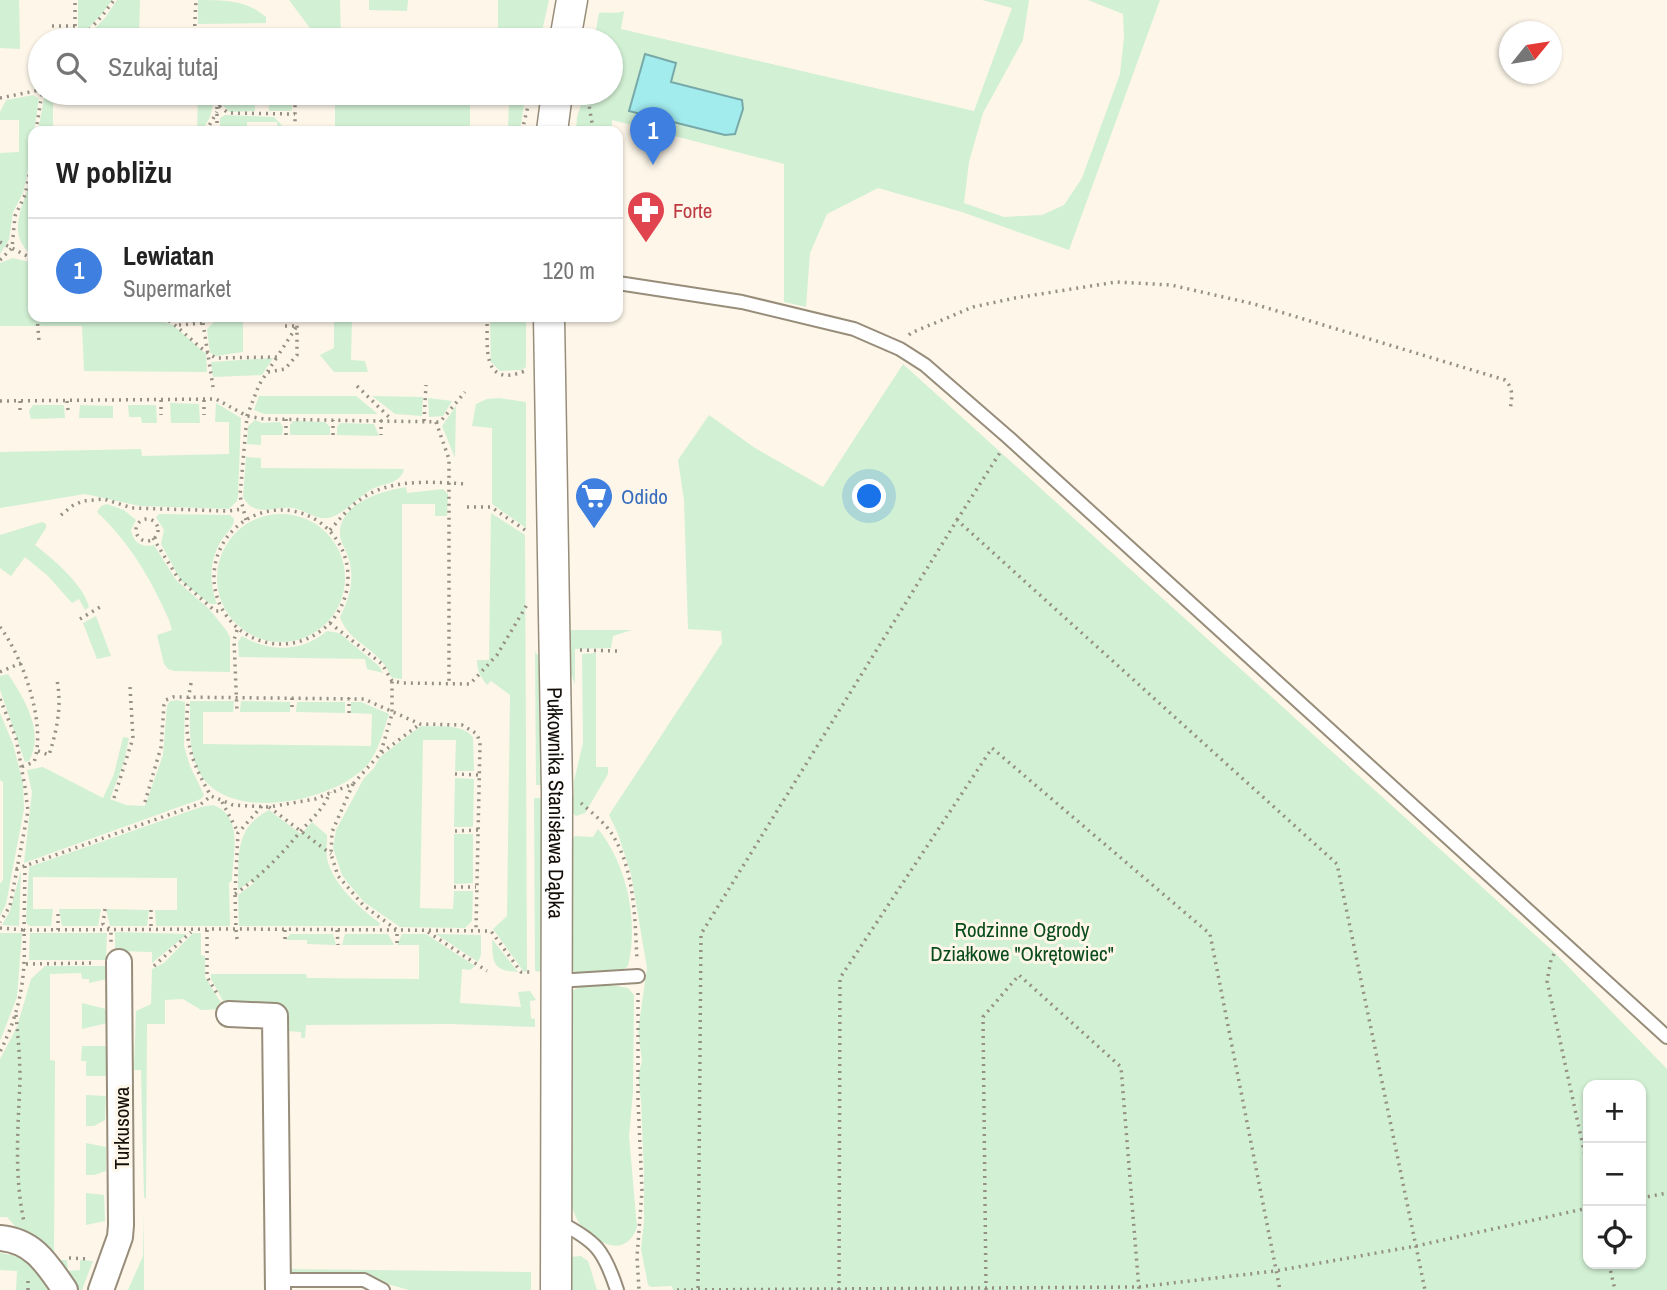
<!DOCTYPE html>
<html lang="pl">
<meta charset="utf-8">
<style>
body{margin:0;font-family:"Archivo Narrow",sans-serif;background:#f2f2f2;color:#222}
.controls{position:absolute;right:21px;bottom:21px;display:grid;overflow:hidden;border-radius:14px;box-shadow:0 2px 5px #0004}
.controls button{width:63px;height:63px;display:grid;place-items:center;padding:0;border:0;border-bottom:2px solid #e0e0e0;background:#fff;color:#222;font:35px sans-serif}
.compass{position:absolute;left:1499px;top:21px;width:63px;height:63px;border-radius:50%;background:#fff;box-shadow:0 2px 5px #0004;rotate:60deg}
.you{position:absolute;left:870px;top:497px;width:24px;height:24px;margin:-18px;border:5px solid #fff;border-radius:50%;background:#1a73e8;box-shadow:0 0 0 10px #1a73e833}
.badge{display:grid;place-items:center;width:46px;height:46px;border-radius:50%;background:#d93025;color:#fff;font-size:23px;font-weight:700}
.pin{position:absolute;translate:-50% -58px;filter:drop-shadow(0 2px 4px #0008)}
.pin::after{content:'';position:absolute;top:37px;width:24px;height:21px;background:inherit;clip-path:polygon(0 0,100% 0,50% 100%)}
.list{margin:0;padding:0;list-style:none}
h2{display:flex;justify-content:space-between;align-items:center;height:91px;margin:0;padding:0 28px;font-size:30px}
h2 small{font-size:23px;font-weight:400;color:#767676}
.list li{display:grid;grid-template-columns:46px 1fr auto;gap:21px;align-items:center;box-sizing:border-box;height:105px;padding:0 28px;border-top:2px solid #e0e0e0}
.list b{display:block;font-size:26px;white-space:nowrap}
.list p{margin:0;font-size:23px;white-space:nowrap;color:#767676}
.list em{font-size:23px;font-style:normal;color:#767676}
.icon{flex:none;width:38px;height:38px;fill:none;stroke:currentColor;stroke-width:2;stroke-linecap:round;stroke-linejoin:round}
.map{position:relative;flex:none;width:1667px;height:1290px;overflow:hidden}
.search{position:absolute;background:#fff;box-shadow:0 2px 5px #0004;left:28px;top:28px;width:595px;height:77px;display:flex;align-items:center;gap:18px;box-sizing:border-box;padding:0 24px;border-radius:38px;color:#767676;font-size:26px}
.panel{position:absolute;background:#fff;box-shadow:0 2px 5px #0004;left:28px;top:126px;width:595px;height:196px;border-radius:14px}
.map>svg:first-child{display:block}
.green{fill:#d2f0d4;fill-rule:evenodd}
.water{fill:#a3ecee;stroke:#78a9a9;stroke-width:2}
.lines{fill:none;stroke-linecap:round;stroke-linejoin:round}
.service-casing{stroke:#988d7a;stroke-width:16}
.minor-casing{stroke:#988d7a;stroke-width:28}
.tertiary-casing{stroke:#988d7a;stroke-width:33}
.path{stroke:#958f85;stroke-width:3.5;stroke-dasharray:2 5;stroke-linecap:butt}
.service{stroke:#fff;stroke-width:12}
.minor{stroke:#fff;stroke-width:24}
.tertiary{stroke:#fff;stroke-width:30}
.labels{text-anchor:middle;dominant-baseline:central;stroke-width:6;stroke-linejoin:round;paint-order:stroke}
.health-label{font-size:21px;fill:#be3a42;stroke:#fdf6e9;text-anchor:start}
.shop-label{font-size:21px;fill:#366cbe;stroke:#fdf6e9;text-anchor:start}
.street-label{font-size:21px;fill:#130e08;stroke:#fdf6e9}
.park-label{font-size:21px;fill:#094b1a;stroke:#fdf6e9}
</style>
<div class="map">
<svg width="1667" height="1290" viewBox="0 0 1667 1290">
<rect width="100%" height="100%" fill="#fdf6e9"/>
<!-- green -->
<g class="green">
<path d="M0,0H19L20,49L0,48Z"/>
<path d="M78,0H112L101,15L78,39Z"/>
<path d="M117,0H140L139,40H83L105,18Z"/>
<path d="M198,0C224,0 247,0 266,17V23L198,24Z"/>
<path d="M289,0H340L341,40H319Z"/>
<path d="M369,0H408L407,11L369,10Z"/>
<path d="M498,0H549L540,40H498Z"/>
<path d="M982,0H1029L1023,40L983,113L969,162L964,203L1004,217L1042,215L1064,205L1082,178L1120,74L1124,37L1123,14L1088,0H1160L1069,250L962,212L878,188L827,214L810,253L806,307L784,302V164L612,120V131H596L592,127L586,131H576L577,117L585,93H611V40H594L599,13C606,11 612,15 624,11L621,29L974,111L1012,8Z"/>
<path d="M45,93H68V99H53V131L197,130L198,99H182V93H195L213,105L210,117L202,131H38Z"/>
<path d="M219,93H285L292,105V111H269L268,100H255V111L230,112L219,102Z"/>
<path d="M321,93H363L364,97L476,100L470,103V131H335V99L319,97Z"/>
<path d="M499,93H519L525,98L520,131H508L509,103L494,102Z"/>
<path d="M33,95L39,99L27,176L23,193L13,212L9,240L0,254V153L19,152V120H0V112L6,100Z"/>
<path d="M225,115L274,117L287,131H278L277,122H247V131H220V118Z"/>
<path d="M33,170V255C2,234 28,198 33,170Z"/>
<path d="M13,258L33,263V317H151L173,325L206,354L207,372L84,371L82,326H0V263Z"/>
<path d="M219,317H243V352L216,356L210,353L207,329Z"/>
<path d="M334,317H352L351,360L365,361L368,372H334L320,355L334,348Z"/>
<path d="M490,317H526V367L521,370L500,371L491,362Z"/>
<path d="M273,358L262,375L213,377L211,362Z"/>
<path d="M903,364L1555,953L1667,1069V1290H673L672,1286L651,1287L648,1285L641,1249L644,1221V1173L641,1100L638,1077L642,1061L638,1031L647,968L631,874L618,834L609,815L722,643L721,631L688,629L684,500L678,460L709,415L755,448L823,487ZM1641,1085V1264H1588V1085Z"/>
<path d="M259,396H356L378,414H264L254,410Z"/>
<path d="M372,396L423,397L422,416L395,414Z"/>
<path d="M428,398L452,401L443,416L429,417Z"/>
<path d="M499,398L526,402V528L492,504V428L472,426L476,404L487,399Z"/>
<path d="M170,403L199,404L200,423H171Z"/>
<path d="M216,403L241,418L238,496L237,501L229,509L140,506L85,494L0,508V452L141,449L142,456L229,454V422H215Z"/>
<path d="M33,405H64L65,418L31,419L29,411Z"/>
<path d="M80,405L113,406V418H79Z"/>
<path d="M128,405H156L157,423H142L141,417H129Z"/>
<path d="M456,406L455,458L442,426Z"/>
<path d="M255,420L262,423L280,422L283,427L282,435H261V445L247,444L248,426Z"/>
<path d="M293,421L325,422L330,427V435H290V425Z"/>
<path d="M340,423L374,424L379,436L337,435V427Z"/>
<path d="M246,457L261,458V468L404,469C400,484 386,483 374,488C358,496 346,514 328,518C316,520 305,510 292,508C280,506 265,513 254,508C249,506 246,502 243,497Z"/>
<path d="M406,487L407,493L443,489L448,494L447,516H435V504H402V679L392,678C389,673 387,667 383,663C370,646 347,639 340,617C350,597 356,577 347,554C345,548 340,541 340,534C339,503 382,491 406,487Z"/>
<path d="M107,504L124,510L136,520L131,530C134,543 141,548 154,545L176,580L209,609L226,630L230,637V672L174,671L168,669L164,664L157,635L172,630L169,620C151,579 130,543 97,512L101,506Z"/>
<path d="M491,513L525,535L527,971L524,972L493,929L507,916L510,695L491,681L487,685C480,676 477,671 477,660H489Z"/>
<path d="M159,514L230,515L234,519C234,527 228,531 223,538C209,558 209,582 217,604H210L181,581L161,544L164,530L156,517Z"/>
<circle cx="281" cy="578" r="64"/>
<path d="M42,522L46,524V528L35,545C52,558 84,585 89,607L85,610L79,599L72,603L48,576L25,557L11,576L0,568V535Z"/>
<path d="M96,616L111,656L97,659L83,623Z"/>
<path d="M568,630H632L613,636L611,648L575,649V685L568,664Z"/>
<path d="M327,631L339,633L379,666L383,673L367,669L365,659L239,657L238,642L242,636C270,653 302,652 327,631Z"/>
<path d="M535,652L543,660V785H536Z"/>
<path d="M596,653V767H608V774L585,813L576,816L571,811L567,798L574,796V781L583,743L582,654Z"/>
<path d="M8,674C24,698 45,732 29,761L25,762L0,690V676Z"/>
<path d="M177,700L185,702L184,746L190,766L204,795L201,799L24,863L32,792L27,770L43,767L103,798L114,774L123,737L129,738L124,762L110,799L126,805L145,806L163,755L167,706L170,701Z"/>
<path d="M190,701H234L233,712H203V744L371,746L372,714L351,713V702H361L389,714C382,734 378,757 361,771C327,801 241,819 207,783C187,762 190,727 190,701Z"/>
<path d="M241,701L290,702V712H240Z"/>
<path d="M297,702H345V713L296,712Z"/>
<path d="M0,713L13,744L23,783L24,809L6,904L0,916V884L3,880V782L0,780Z"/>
<path d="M421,726C438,727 462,723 473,737L474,771H455L456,740H423L420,908L453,909L454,891H473L472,921L465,928L400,927L364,902L348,883L342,875L333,848L336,830L364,778L374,768L380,757Z"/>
<path d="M455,778L474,779L473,827H454Z"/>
<path d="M534,798H543L544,967L541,972L535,971Z"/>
<path d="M213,805C244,816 233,855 232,880L229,883L230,926H156L155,910H177V878L33,877V909H53L51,926H29L26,922L29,867L201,807Z"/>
<path d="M269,810L301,834L312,822L327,835C327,842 326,851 327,858C331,882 360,909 380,923L379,926H239L238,895L254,883L251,881L238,890C239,856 234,828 269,810Z"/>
<path d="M598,829C627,864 639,922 628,966C613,978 589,974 570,971V841L575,836L593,837Z"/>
<path d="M454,834H473V883L454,884Z"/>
<path d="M21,870L19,926L2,925L10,911Z"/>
<path d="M59,909H101L98,926H62Z"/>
<path d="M106,909L149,910L147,926H110Z"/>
<path d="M115,932L187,934L152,963V952L118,951L115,959Z"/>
<path d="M0,933H22L17,997L0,1041Z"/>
<path d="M30,933H107L106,960H29Z"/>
<path d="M193,933H201V955L205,956V977L225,1009L201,1010L183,999L165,1000V1024H147L146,1199L144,1197L141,1070H134L136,1011L151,1004L152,969L164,963Z"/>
<path d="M290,934H333L336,945L307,944V940H286Z"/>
<path d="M345,934H388L394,945H342Z"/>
<path d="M402,934H426L475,966L470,970L462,969L460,1003L521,1007L518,992L530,991L536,1000L530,1001L531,1018L535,1019V1027L450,1024L306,1025L305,1038H301V1032L287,1031L286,1010H228L211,979V974H306L307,978L419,979V945H397Z"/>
<path d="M436,934L481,935V955L478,962Z"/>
<path d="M492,939L518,972C491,971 493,961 492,939Z"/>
<path d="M45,966H107V979L89,983V979H82L81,973L50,974V1060L55,1061L54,1255L24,1236L7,1217H0V1059L17,1027L31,979Z"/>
<path d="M605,984L628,988L634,995L633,1092L629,1136L637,1227C626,1260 595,1243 580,1224C575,1217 572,1207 569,1198V994C578,984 592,986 605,984Z"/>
<path d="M82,1003L106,1009L107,1023L82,1029Z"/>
<path d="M82,1046H106V1076H86V1061H81Z"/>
<path d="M86,1095L106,1096L105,1120L94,1126H86Z"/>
<path d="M86,1143L106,1147V1171L94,1175H86Z"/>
<path d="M86,1193L104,1195L105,1221L86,1225Z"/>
<path d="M144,1213V1290H128L143,1256Z"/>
<path d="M0,1253C29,1257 33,1266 48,1290H16L17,1271L0,1270Z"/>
<path d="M581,1256L588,1261L597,1290H571L567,1277L570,1257Z"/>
<path d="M52,1260H67L68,1271L80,1270V1260L93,1261L82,1290H72Z"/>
<path d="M292,1269L531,1272V1290H409L359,1276H292Z"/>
</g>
<!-- water -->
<path class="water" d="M645,54L676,63L671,82L742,100L743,109L735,134L725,135L629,111Z"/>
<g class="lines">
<defs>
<g id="service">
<path d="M618,283L742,302L854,329L900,349L925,365L1009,438L1667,1037"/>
<path d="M557,981L638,976"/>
<path d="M559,1222C596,1241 604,1250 617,1290"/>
<path d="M278,1280H364L383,1290"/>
</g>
<g id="minor">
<path d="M229,1014L275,1016L278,1290"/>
<path d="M0,1238C34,1241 47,1264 65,1290"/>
<path d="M101,1290L120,1237L121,1225L119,962"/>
</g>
<g id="tertiary">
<path d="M565,40L572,0"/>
<path d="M552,131L557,93"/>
<path id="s1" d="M549,317L557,792L556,1290"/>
</g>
</defs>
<!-- service casing -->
<use href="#service" class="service-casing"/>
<!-- minor casing -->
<use href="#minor" class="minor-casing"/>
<!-- tertiary casing -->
<use href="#tertiary" class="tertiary-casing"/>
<!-- path -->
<g class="path">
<path d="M52,26H75"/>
<path d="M75,40V0"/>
<path d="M80,40L102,16L114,0"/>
<path d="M194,40L196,0"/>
<path d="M203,93L228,113L295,114"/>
<path d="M217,93V131"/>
<path d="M289,93L295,103V131"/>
<path d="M587,93L593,129"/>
<path d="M0,98L40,90"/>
<path d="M219,107L229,93"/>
<path d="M36,131L42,93"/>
<path d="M206,131L217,112"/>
<path d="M522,131L528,106"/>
<path d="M0,242L33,259"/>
<path d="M0,260L12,248L15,216L25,195L33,156"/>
<path d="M37,317L39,341"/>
<path d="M163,317C182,328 196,347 216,358L277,357L297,326H282"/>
<path d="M487,317C488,345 480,389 525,371"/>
<path d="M203,323L213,387"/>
<path d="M179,325L203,323L209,317"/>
<path d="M909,335L911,333L973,307L1015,298L1116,282L1171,285L1254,304L1505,380C1514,389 1512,398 1510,410"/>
<path d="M268,372L285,369L297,355V317"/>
<path d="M357,386L390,418"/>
<path d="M161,400V415"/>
<path d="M204,400V415"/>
<path d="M0,401L216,399L247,416L264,419L440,422L465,392"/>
<path d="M20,401V411"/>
<path d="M67,401L68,410"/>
<path d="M286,419V435"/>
<path d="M381,420V435"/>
<path d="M424,421L426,385"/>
<path d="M436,422L449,459V684"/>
<path d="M333,435V420"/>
<path d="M467,507H491L528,532"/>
<circle cx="281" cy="577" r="67"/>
<path d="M61,515L72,506L83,501L104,499L132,508L228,511L243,509"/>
<circle cx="147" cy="530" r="11"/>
<path d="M246,520L240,496L247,416L259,385L277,357"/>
<path d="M957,520L1001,451"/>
<path d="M330,530C340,519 349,507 361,499C391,478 432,482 467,484"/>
<path d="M153,538L178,578L215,611H223"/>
<path d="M80,619L100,607"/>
<path d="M330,623L382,664L392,681L403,683L470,684L497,655L528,603"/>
<path d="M0,627C23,657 47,725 34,762L21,767"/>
<path d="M237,630L234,640L237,712"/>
<path d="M580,650L617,651"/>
<path d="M0,672L21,663"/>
<path d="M191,683C182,731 187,755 211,796L233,805L269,807L315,799L353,784L380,754L420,724"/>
<path d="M292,698V712"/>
<path d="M0,699L16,738L25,787L28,811L10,906L0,922"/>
<path d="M349,713V698"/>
<path d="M38,751L49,755C57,730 62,706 57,680"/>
<path d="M381,752L392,714V681"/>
<path d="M455,774L479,775"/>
<path d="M353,784L332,832L331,854L338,876L364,906L397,930L491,931L521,972H531"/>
<path d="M114,798L133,738L130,687"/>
<path d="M145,802L161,747L164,705L166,700L173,697L364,699L420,724L462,725L477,734L480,743L476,930"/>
<path d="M222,802L238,832"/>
<path d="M581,803C591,812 605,823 612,834C635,870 635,920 637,961"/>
<path d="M201,804L211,796"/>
<path d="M269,807L331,854"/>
<path d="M455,831L478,830"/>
<path d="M25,866L24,930L236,929L235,894L238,833L262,806"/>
<path d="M16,869L199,804"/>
<path d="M454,887H476"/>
<path d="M235,894C261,876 280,856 300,832C311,819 324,809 330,792"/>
<path d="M105,909L103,924L111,930V942"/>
<path d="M151,910V930"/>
<path d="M0,928L24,930C26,977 21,1009 0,1052"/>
<path d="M58,930V909"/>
<path d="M207,930V977L218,995"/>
<path d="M285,930V940"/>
<path d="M337,930L338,945"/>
<path d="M428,932L487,971"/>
<path d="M237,939L236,929L397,930V945"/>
<path d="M1554,954L1551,960L1547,981L1588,1169"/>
<path d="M26,964L96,963"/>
<path d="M154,966L191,932"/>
<path d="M638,993V1100L642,1191L637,1257L639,1290"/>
<path d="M16,1015C18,1037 20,1058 20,1080C18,1128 14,1175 24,1222"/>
<path d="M1641,1198L1667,1193"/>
<path d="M69,1258L90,1259"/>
<path d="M1609,1264L1615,1290"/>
<path d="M698,1288L701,934L957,520L1337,864L1425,1290"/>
<path d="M28,1290V1278"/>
<path d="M677,1290L1138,1287L1275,1271L1416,1246L1588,1208"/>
<path d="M839,1290L840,978L992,748L1210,934L1280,1290"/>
<path d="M986,1290L983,1017L1019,975L1121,1067L1139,1290"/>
</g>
<!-- service -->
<use href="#service" class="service"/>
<!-- minor -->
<use href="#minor" class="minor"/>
<!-- tertiary -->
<use href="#tertiary" class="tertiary"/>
</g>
<!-- icons -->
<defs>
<symbol id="pharmacy-pin" viewBox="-11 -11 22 30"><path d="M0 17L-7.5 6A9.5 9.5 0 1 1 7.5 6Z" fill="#e0444e" stroke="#fdf6e9"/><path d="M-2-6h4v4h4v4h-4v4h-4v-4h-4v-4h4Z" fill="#fff"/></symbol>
<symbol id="supermarket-pin" viewBox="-11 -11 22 30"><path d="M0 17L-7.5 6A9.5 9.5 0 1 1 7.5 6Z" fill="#3f7fe0" stroke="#fdf6e9"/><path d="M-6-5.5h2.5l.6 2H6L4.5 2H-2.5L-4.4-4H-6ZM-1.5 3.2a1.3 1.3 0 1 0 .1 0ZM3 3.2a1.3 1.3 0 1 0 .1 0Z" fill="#fff"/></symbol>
</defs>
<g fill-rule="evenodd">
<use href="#pharmacy-pin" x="624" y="188" width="44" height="60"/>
<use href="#supermarket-pin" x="572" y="474" width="44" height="60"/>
</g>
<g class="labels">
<!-- health labels -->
<g class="health-label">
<text x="673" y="210">Forte</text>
</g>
<!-- shop labels -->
<g class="shop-label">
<text x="621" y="496">Odido</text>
</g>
<!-- street labels -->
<g class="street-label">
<text stroke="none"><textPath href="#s1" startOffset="486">Pułkownika Stanisława Dąbka</textPath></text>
<text transform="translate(121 1128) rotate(-90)">Turkusowa</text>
</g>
<!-- park labels -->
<g class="park-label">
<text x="1022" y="929">Rodzinne Ogrody<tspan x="1022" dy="24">Działkowe "Okrętowiec"</tspan></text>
</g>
</g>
</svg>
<div class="controls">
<button>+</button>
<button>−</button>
<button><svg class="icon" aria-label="locate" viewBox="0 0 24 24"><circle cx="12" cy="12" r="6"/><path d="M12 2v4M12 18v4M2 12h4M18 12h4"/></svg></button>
</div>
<svg class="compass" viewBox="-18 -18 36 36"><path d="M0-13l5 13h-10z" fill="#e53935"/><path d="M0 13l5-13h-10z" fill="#767676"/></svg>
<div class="you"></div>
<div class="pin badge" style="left:653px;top:165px;background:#3f7fe0">1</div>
<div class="search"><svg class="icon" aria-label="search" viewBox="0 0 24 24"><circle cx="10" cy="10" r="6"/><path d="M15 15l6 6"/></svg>Szukaj tutaj</div>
<section class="panel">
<h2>W pobliżu<small></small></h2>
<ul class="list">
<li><span class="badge" style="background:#3f7fe0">1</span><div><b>Lewiatan</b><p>Supermarket</p></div><em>120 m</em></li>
</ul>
</section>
</div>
